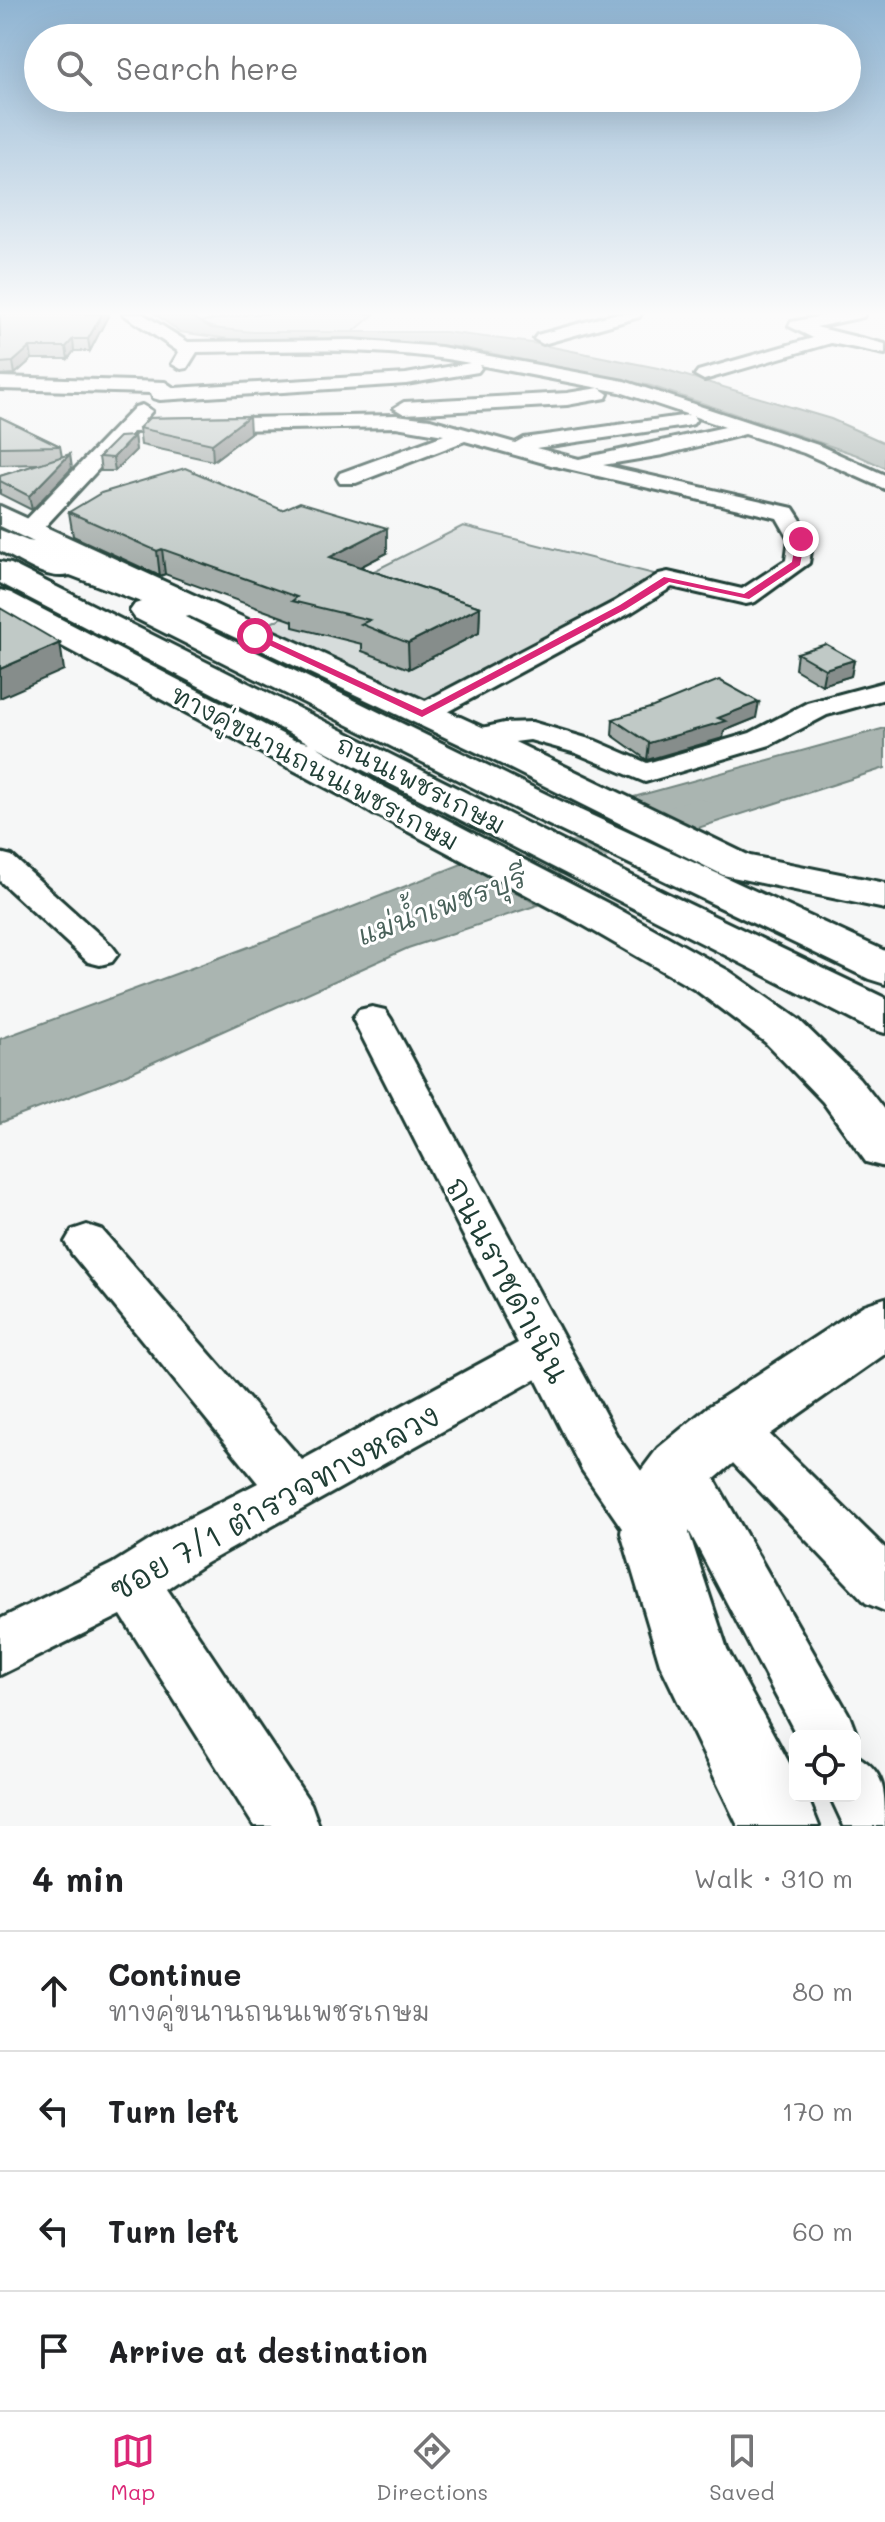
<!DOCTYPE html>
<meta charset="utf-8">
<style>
body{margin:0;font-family:Mali,"Playpen Sans Thai",sans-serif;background:#f6f6f6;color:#202124}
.controls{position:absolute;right:24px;bottom:24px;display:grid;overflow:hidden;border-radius:12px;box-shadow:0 8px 32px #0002}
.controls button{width:72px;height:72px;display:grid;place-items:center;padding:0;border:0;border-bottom:2px solid #e0e0e0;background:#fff;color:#202124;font:40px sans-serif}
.stop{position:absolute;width:24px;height:24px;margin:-18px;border:6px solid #db2777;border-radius:50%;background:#fff}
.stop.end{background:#db2777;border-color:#fff;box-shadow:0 2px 8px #0008}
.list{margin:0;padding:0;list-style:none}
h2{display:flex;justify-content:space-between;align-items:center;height:104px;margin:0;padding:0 32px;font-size:34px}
h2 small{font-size:26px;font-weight:400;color:#757577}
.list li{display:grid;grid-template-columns:52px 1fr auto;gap:24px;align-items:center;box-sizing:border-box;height:120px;padding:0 32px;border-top:2px solid #e0e0e0}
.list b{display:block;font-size:30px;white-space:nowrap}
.list p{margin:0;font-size:26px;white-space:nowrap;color:#757577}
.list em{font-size:26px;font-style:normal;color:#757577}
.icon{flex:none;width:44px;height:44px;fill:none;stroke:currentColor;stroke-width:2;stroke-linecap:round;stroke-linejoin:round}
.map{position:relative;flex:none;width:885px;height:1826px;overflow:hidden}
.search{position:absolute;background:#fff;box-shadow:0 8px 32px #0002;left:24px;right:24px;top:24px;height:88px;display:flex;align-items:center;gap:20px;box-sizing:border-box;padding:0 28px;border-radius:44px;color:#757577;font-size:30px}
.sheet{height:584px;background:#fff}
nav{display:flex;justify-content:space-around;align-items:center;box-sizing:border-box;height:112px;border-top:2px solid #e0e0e0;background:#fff;font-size:22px;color:#757577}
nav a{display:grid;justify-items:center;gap:4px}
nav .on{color:#db2777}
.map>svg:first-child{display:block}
.green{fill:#d6dcdb;stroke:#7a8c88;stroke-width:2}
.water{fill:#aab5b1;stroke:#72857f;stroke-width:2}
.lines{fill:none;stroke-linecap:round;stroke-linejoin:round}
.river{fill:#aab5b1;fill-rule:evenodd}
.minor-casing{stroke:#1f3d34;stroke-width:6}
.major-casing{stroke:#1f3d34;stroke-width:6}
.highway-casing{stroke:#1f3d34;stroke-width:6}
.minor{fill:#fff;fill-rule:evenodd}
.major{fill:#fff;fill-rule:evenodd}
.highway{fill:#fff;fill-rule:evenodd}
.wall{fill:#a5adaa;stroke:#1f3d34;stroke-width:2}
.shaded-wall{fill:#868d8b;stroke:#1f3d34;stroke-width:2}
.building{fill:#c0c9c6;stroke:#1f3d34;stroke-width:2}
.route{fill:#db2777}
.labels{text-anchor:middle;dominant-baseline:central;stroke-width:6;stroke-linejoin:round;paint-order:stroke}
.street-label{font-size:26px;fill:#1f3d34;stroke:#fff}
.water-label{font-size:28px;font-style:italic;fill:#49615a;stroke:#fff}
.near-street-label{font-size:32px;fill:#1f3d34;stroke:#fff}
</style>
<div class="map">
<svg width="885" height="1826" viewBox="0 0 885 1826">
<rect width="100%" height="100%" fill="#f6f7f7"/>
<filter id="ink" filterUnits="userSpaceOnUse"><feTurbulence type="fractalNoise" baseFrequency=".0125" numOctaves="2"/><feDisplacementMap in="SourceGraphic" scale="16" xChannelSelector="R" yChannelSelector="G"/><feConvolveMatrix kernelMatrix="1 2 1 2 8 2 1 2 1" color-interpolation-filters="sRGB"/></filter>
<g filter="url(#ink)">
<!-- green -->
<g class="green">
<path d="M252,314H374L353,332C308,332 238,341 198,322Z"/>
<path d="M463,526L678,580L445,707L261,628Z"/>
</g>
<!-- water -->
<g class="water">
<path d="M155,314H187L211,328L253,332H445L532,343L663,369L831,419L885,443V468L857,455L651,386L460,347L361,342H250L180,332Z"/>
<path d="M885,728V768L695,829L630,798Z"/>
<path d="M464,863L538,905L408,948L116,1079L0,1123V1039L289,932Z"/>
</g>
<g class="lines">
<!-- river -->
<path class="river" d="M696,798L711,802L717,811L711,820L455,913L439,917L423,913L416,903L423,893Z"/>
<defs>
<g id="minor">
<path d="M123,314H143L188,342L352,340L441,347L624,381L818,445L885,475V489L804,453L745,434L663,455L603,465L793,508L813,539L809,563L755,602L746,604L672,587L632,612L432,720L422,722L412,720L408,714L412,708L614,602L659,574L668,572L742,589L786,560L789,539L777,518L551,465L465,441L356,483H340L337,478L340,473L444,435L396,427L133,432L38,534H22L19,529L22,524L135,407L142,405L152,411L144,420L396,415L430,419L515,443L524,438L689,415L620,392L479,365L481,368L478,372L406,384L160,400L153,398L151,393L0,389V377L165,382L174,388L406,374L470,363C380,346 288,351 197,352L187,368L181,369L172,364L179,352ZM693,416L725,427L579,459L536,448L686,426L693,424L696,420Z"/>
<path d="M614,314H641L639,317L543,344L534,339L537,335Z"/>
<path d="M832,314H865L863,317L816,327L885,344V354L831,343L704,380L695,375L698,371L813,338L789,326L791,322Z"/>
<path d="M599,388L608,394L606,398L567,405L404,414L394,408L404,402L567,393Z"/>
<path d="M885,682V699L827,715L770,745L645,782L576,753L530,740L474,747L464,744L460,738L464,732L504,723L532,722L596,741L647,763L750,733L807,703Z"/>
<path d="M0,853L12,856L112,946L118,954L112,962L100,965L88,962L0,881Z"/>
<path d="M372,1007L385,1010L391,1019L618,1438L673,1516L681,1533L673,1550L655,1557L637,1550L582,1470L536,1379L206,1563L167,1589L311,1804L319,1826H254L121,1615L0,1675V1619L112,1564L168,1529L258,1483L72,1254L65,1242L72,1230L87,1225L102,1230L302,1460L518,1343L353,1019L359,1010Z"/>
<path d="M730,1406L747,1412L885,1548V1611L866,1603L713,1442L705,1427L713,1412Z"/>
<path d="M681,1446L699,1452L849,1715L857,1736L855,1741V1736H797L656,1468L663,1452Z"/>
<path d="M855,1755C885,1771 885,1789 885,1826H844L830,1796H855Z"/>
</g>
<g id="major">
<path d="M0,506L517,743L750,856L885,883V909L723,875L491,759L0,526Z"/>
<path d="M0,590L11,593L615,907L729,971L799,1020L859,1078L885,1111V1167L866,1162L823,1102L765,1042L697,991L583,925L0,613Z"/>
<path d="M885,1298V1354L752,1447L704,1488L692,1506L689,1533L727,1649L795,1774V1796H807L819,1826H738L660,1664L621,1533L627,1497L637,1476L658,1448L708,1407L864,1305Z"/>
</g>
<g id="highway">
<path d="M0,530L28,541L43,543L195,601L200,608L195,615L185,617L554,798L885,951V984L869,979L526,814L135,618L130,611L135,604L141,602L70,575C46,581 21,561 0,551Z"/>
<path d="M0,562L11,564L664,892L885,998V1033L868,1028L316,746L401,798L407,806L401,814L387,818L373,814L284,759L278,751L284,743L297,740L309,743L0,583Z"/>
</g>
</defs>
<!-- minor casing -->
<use href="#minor" class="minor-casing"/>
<!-- major casing -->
<use href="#major" class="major-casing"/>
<!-- highway casing -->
<use href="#highway" class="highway-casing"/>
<!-- minor -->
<use href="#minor" class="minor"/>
<!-- major -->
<use href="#major" class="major"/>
<!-- highway -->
<use href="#highway" class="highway"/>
</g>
<!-- wall -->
<g class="wall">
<path d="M0,314H109L90,351H74L68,359H32L15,374L0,375Z"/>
<path d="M0,417L60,446L62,457L72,468L32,510L0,494V476L39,464L0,465Z"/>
<path d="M139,428L250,433L213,461L141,445Z"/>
<path d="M134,436L136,450L115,471H101L99,457Z"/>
<path d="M282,510L387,553L360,567L480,607L479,633L409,669L362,651V644L293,627V621L165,574L160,576L73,536L69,512Z"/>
<path d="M797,653L854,660L851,676L822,685L795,669Z"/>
<path d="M756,718L724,731L723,738L647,760L612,735L613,719Z"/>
</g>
<!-- shaded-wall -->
<g class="shaded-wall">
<path d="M102,314H109L90,351L88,339Z"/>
<path d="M73,339L74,351L68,359L66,347Z"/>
<path d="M30,347L32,359L15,374L13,362Z"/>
<path d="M249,416L250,433L213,461L212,444Z"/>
<path d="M134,436L136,450L115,471L113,458Z"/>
<path d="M70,454L72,468L32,510L29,496Z"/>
<path d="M387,528V553L331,582L330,557Z"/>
<path d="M162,549L165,574L160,576L157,551Z"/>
<path d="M480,607L479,633L409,669L408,643Z"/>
<path d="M60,643L64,670L0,698V669Z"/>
<path d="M854,660L851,676L822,685L825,669Z"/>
<path d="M759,702L756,718L724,731L723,738L647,760L649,743Z"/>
</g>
<!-- building -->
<g class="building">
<path d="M0,314H102L88,339H73L66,347H30L13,362L0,363Z"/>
<path d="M249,416L212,444L139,428L149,418Z"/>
<path d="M0,417L60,446L0,447Z"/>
<path d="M134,436L113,458L99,457L119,437Z"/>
<path d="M70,454L29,496L0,481V476Z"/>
<path d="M185,468L282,510L300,502L387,528L330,557L480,607L408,643L361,624L370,620L292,601L297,597L162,549L157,551L69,512L101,493Z"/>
<path d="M0,608L60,643L0,669Z"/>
<path d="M826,644L854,660L825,669L797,653Z"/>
<path d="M719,680L759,702L718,718L726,721L649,743L613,719L653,707Z"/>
</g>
</g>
<!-- sky -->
<linearGradient id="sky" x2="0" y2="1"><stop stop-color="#8fb4d2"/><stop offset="0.55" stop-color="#fbfbfb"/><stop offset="1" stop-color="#fbfbfb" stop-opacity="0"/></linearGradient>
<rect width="885" height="570" fill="url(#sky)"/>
<!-- route -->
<path class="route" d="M801,536L805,539L800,565L749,599L669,582L626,609L422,717L250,636L258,634L422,710L620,605L664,577L744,594L792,562L796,539Z"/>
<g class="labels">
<!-- street labels -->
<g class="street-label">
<text transform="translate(315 767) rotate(28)">ทางคู่ขนานถนนเพชรเกษม</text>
<text transform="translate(421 784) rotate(27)">ถนนเพชรเกษม</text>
</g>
<!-- water labels -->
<g class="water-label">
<text transform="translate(442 905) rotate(-20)">แม่น้ำเพชรบุรี</text>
</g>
<!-- near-street labels -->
<g class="near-street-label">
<text transform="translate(509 1279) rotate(62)">ถนนราชดำเนิน</text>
<text transform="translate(274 1501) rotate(-29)">ซอย 7/1 ตำรวจทางหลวง</text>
</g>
</g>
</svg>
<div class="controls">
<button><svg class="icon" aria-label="locate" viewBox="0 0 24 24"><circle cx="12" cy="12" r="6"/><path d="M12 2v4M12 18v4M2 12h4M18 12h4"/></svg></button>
</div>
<div class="stop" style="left:255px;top:636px"></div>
<div class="stop end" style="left:801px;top:539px"></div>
<div class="search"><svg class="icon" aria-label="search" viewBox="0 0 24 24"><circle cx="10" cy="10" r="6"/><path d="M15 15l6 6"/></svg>Search here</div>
</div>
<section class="sheet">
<h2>4 min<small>Walk · 310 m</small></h2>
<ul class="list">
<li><svg class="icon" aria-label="ahead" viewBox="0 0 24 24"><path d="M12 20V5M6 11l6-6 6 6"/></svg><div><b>Continue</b><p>ทางคู่ขนานถนนเพชรเกษม</p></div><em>80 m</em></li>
<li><svg class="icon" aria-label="left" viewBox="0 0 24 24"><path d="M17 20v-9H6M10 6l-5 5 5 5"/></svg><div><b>Turn left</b></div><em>170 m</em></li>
<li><svg class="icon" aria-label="left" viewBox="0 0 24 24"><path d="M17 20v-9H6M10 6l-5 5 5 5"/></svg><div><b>Turn left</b></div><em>60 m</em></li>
<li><svg class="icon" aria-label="arrive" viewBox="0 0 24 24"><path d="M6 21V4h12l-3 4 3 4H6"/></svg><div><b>Arrive at destination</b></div></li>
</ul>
</section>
<nav>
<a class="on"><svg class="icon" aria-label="map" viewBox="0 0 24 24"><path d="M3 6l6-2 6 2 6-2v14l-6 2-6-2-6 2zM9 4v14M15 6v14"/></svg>Map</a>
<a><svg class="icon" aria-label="directions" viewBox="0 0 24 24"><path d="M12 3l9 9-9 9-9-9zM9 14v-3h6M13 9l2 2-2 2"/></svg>Directions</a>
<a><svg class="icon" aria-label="saved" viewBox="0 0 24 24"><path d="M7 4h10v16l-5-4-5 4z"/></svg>Saved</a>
</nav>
